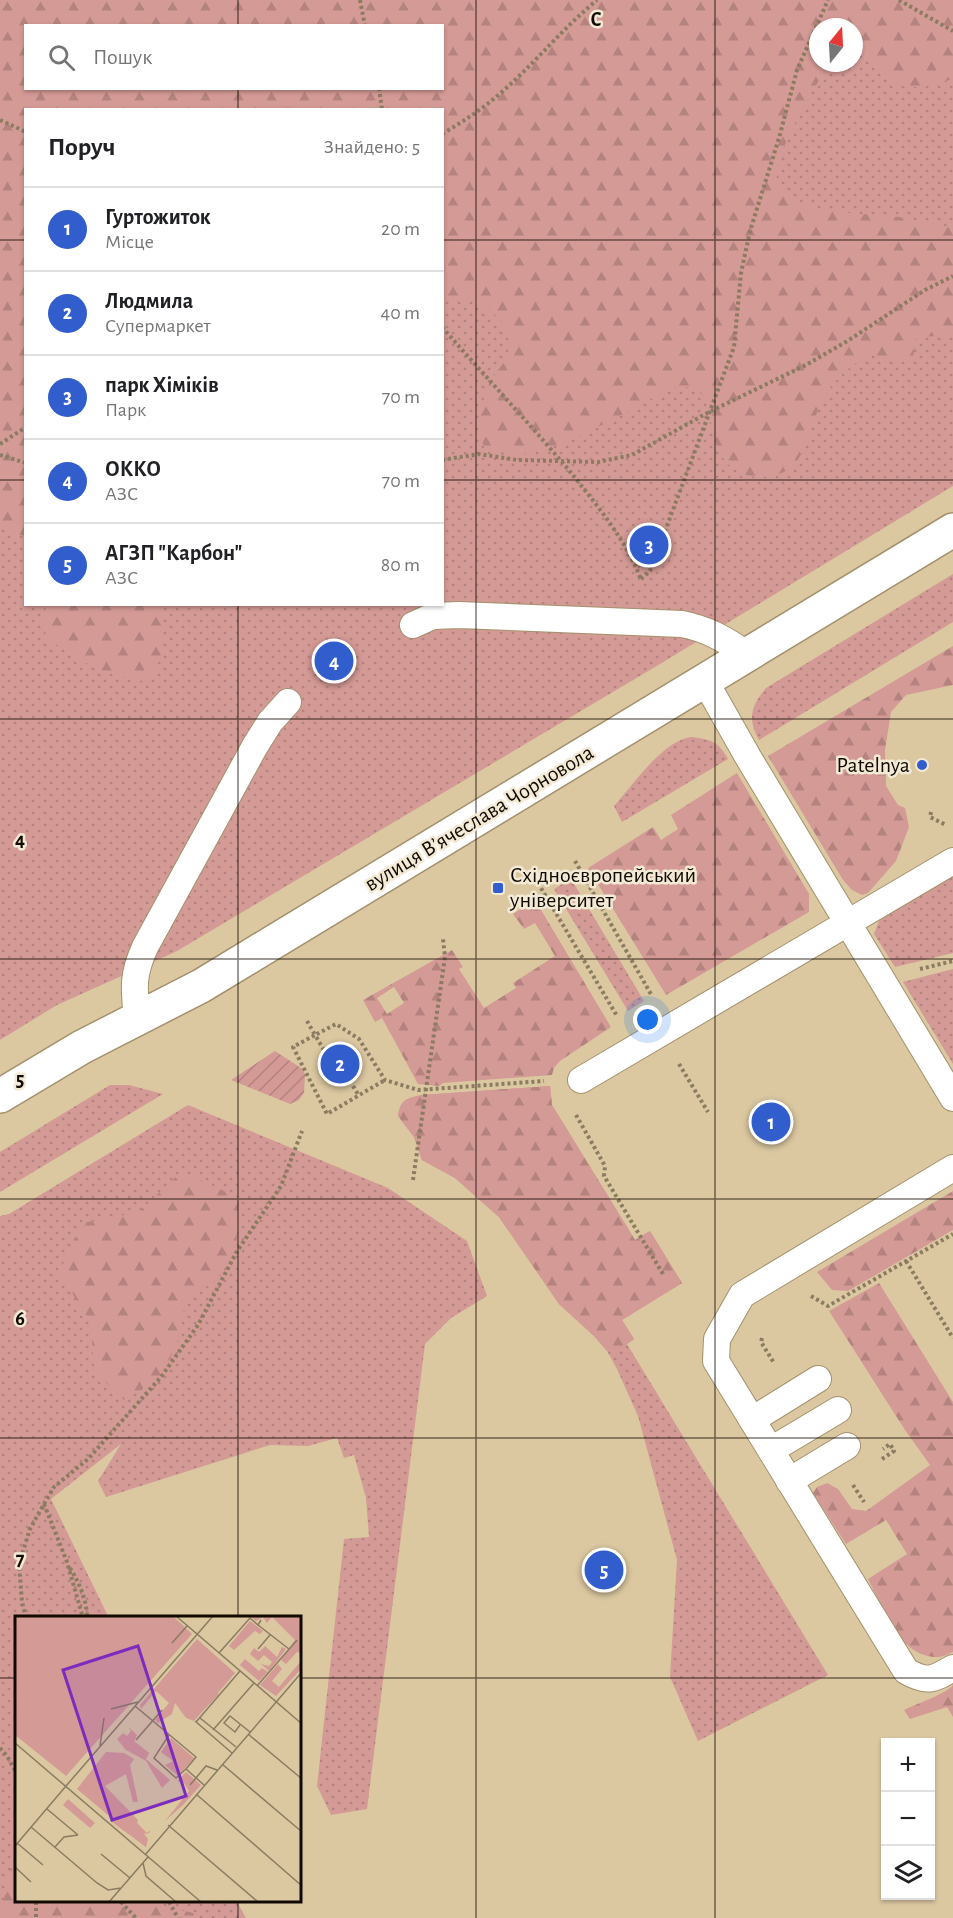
<!DOCTYPE html>
<html lang="uk">
<meta charset="utf-8">
<style>
body{margin:0;font-family:"Alegreya Sans",sans-serif;background:#f6f6f6;color:#202124}
.controls{position:absolute;right:18px;bottom:18px;display:grid;overflow:hidden;border-radius:0px;box-shadow:0 2px 4px #0004}
.controls button{width:54px;height:54px;display:grid;place-items:center;padding:0;border:0;border-bottom:2px solid #e0e0e0;background:#fff;color:#202124;font:30px sans-serif}
.compass{position:absolute;left:809px;top:18px;width:54px;height:54px;border-radius:50%;background:#fff;box-shadow:0 2px 4px #0004;rotate:18deg}
.you{position:absolute;left:648px;top:1020px;width:21px;height:21px;margin:-15px;border:4px solid #fff;border-radius:50%;background:#1a73e8;box-shadow:0 0 0 9px #1a73e833}
.badge{display:grid;place-items:center;width:39px;height:39px;border-radius:50%;background:#325dcd;color:#fff;font-size:20px;font-weight:700}
.pin{position:absolute;translate:-50% -50%;border:3px solid #fff;box-shadow:0 2px 6px #0006}
.list{margin:0;padding:0;list-style:none}
h2{display:flex;justify-content:space-between;align-items:center;height:78px;margin:0;padding:0 24px;font-size:26px}
h2 small{font-size:20px;font-weight:400;color:#757577}
.list li{display:grid;grid-template-columns:39px 1fr auto;gap:18px;align-items:center;box-sizing:border-box;height:84px;padding:0 24px;border-top:2px solid #e0e0e0}
.list b{display:block;font-size:22px;white-space:nowrap}
.list p{margin:0;font-size:20px;white-space:nowrap;color:#757577}
.list em{font-size:20px;font-style:normal;color:#757577}
.icon{flex:none;width:33px;height:33px;fill:none;stroke:currentColor;stroke-width:2;stroke-linecap:round;stroke-linejoin:round}
.map{position:relative;flex:none;width:953px;height:1918px;overflow:hidden}
.search{position:absolute;background:#fff;box-shadow:0 2px 4px #0004;left:24px;top:24px;width:420px;height:66px;display:flex;align-items:center;gap:15px;box-sizing:border-box;padding:0 21px;border-radius:0px;color:#757577;font-size:22px}
.panel{position:absolute;background:#fff;box-shadow:0 2px 4px #0004;left:24px;top:108px;width:420px;height:498px;border-radius:0px}
.map>svg:first-child{display:block}
.grass{fill:url(#grass-dots);fill-rule:evenodd}
.forest{fill:url(#forest-firs);fill-rule:evenodd}
.garden{fill:url(#garden-furrows)}
.lines{fill:none;stroke-linecap:round;stroke-linejoin:round}
.service-casing{stroke:#a3916c;stroke-width:28}
.secondary-casing{stroke:#a3916c;stroke-width:36}
.path{stroke:#8a7b61;stroke-width:4;stroke-dasharray:3 3;stroke-linecap:butt}
.service{stroke:#fff;stroke-width:26}
.secondary{stroke:#fff;stroke-width:33}
.grid{fill:none;stroke:#110a01;stroke-width:1.5;stroke-opacity:0.55}
.poi-dot{fill:#325dcd;stroke:#f3ead6;stroke-width:2}
.labels{text-anchor:middle;dominant-baseline:central;stroke-width:5;stroke-linejoin:round;paint-order:stroke}
.poi-label{font-size:22px;fill:#110a01;stroke:#f3ead6;text-anchor:end}
.street-label{font-size:22px;fill:#110a01;stroke:#f3ead6}
.inset-road{fill:none;stroke:#8a7c61;stroke-width:1.5}
.view{fill:#7b2cbf;fill-opacity:0.15;stroke:#7b2cbf;stroke-width:3}
.inset-edge{fill:none;stroke:#110a01;stroke-width:3}
.grid-label{font-size:20px;text-anchor:middle;font-weight:bold;fill:#110a01;stroke:#f3ead6;stroke-width:5;stroke-linejoin:round;paint-order:stroke}
</style>
<div class="map">
<svg width="953" height="1918" viewBox="0 0 953 1918">
<defs>
<pattern id="grass-dots" width="8" height="8" patternUnits="userSpaceOnUse" patternTransform="scale(1.5)"><rect width="8" height="8" fill="#d49a95"/><path d="M2 2h.1M6 6h.1" fill="none" stroke="#b5837f" stroke-width="1.8" stroke-linecap="round"/></pattern>
<pattern id="forest-firs" width="22" height="20" patternUnits="userSpaceOnUse" patternTransform="scale(1.5)"><rect width="22" height="20" fill="#d49a95"/><path d="M5 1l3.5 6h-7zM16 11l3.5 6h-7z" fill="#b5837f"/></pattern>
<pattern id="garden-furrows" width="10" height="10" patternUnits="userSpaceOnUse" patternTransform="scale(1.5)"><rect width="10" height="10" fill="#d49a95"/><path d="M-1 1l2-2M0 10L10 0M9 11l2-2" fill="none" stroke="#b5837f"/></pattern>
</defs>
<rect width="100%" height="100%" fill="#dbc8a1"/>
<!-- grass -->
<g class="grass">
<path d="M0,0H953V486L655,667L177,951L57,1005L0,1040ZM26,26H442V88H26ZM818,27H854V63H818ZM26,110H442V604H26Z"/>
<path d="M953,574V622L759,740C747,718 751,706 766,688Z"/>
<path d="M692,737C712,740 718,741 728,759L622,822L614,806C632,786 664,739 692,737Z"/>
<path d="M953,875V953L895,967L874,934L879,921Z"/>
<path d="M571,879L644,1001L628,1011L554,889Z"/>
<path d="M953,969V1064L903,982Z"/>
<path d="M110,1085H129L163,1094L0,1192V1152Z"/>
<path d="M550,1086L552,1105L635,1240L650,1231L682,1283L622,1320L634,1339L627,1344L828,1675L698,1741L670,1677L677,1560L638,1416L617,1369L607,1351L594,1336L559,1304L499,1217L455,1178L422,1160L414,1137L398,1116C400,1100 407,1098 422,1095Z"/>
<path d="M188,1105L388,1188L467,1241L487,1296L451,1318L425,1344L367,1809L331,1815L317,1786L344,1539L369,1537L366,1498L354,1455L344,1458L337,1438L308,1446L270,1445L106,1497L98,1481L121,1444L51,1499L109,1618H16V1902H237L246,1918H0V1216L9,1214Z"/>
</g>
<!-- forest -->
<g class="forest">
<path d="M0,0H953V78C936,87 905,92 888,80C876,71 872,47 854,49V27H818V63H829C815,88 773,153 777,180C781,214 873,214 899,217C917,220 935,224 953,228V334L916,338L912,364L867,354C853,365 837,377 827,392C808,419 812,468 772,476C765,477 757,478 750,476C694,460 725,396 691,388C685,386 678,388 672,388C632,407 526,477 485,448L483,444C479,423 480,403 489,384C493,375 500,369 505,360C516,339 502,317 483,306C472,299 454,296 443,301L442,110H26L25,537L10,530L0,529ZM26,26H442V88H26Z"/>
<path d="M46,605H164C161,629 169,668 142,681C108,678 72,657 46,637L43,621Z"/>
<path d="M953,646V685L906,695L891,712L885,750L886,786L898,805L905,808L909,827L896,861L868,893L862,895L852,890L843,880L768,756Z"/>
<path d="M737,773L809,894V912L666,995L588,868L653,827L661,840L678,829L671,815Z"/>
<path d="M535,900L611,1027L560,1061L554,1068L552,1075L443,1083L439,1086L418,1084L382,1018L375,1022L363,1000L452,950L463,967L459,969L484,1008L516,988L513,983L555,956L535,923L524,929L513,914ZM394,987L404,1003L387,1014L377,998Z"/>
<path d="M550,1086L552,1105L635,1240L650,1231L682,1283L622,1320L634,1339L627,1344L607,1351L594,1336L559,1304L499,1217L455,1178L422,1160L414,1137L398,1116C400,1100 407,1098 422,1095Z"/>
<path d="M182,1171L239,1198L236,1253L216,1280L185,1301L180,1336L161,1377L124,1400L94,1371L91,1323L59,1272L83,1223L139,1212Z"/>
<path d="M953,1191V1230L848,1291L832,1290L817,1272Z"/>
<path d="M879,1283L953,1402V1652C948,1654 941,1658 935,1657C898,1655 883,1607 868,1579L907,1554L886,1520L846,1544L813,1493L817,1487L827,1483L838,1489L852,1509L866,1511L930,1465L905,1430L829,1311Z"/>
<path d="M953,1685V1717L947,1707L910,1719L904,1710C914,1705 948,1693 953,1685Z"/>
<path d="M16,1865V1902H149L197,1914L199,1918H1L9,1869Z"/>
</g>
<!-- garden -->
<path class="garden" d="M275,1051L301,1068L305,1074L304,1093L299,1100L290,1104L231,1080Z"/>
<g class="lines">
<defs>
<g id="service">
<path d="M413,625L433,616L459,615L682,624C708,629 726,640 748,655"/>
<path d="M705,681L748,757L953,1098"/>
<path d="M137,1019C134,988 132,976 145,947L255,746L270,722L288,702"/>
<path d="M581,1080L953,861"/>
<path d="M953,1168L742,1295L717,1339L716,1361L906,1671C927,1683 933,1680 953,1668"/>
<path d="M752,1420L818,1379"/>
<path d="M771,1450L838,1410"/>
<path d="M789,1481L847,1446"/>
</g>
<path id="secondary" d="M0,1096L82,1047L201,986L953,530"/>
</defs>
<!-- service casing -->
<use href="#service" class="service-casing"/>
<!-- secondary casing -->
<use href="#secondary" class="secondary-casing"/>
<!-- path -->
<g class="path">
<path d="M360,0L365,26"/>
<path d="M899,0L953,31"/>
<path d="M379,88L382,110"/>
<path d="M0,120L26,132"/>
<path d="M442,134C464,121 484,108 503,91C536,62 563,28 597,0"/>
<path d="M442,327C484,375 527,421 568,469C595,503 626,539 641,580"/>
<path d="M0,444L26,427"/>
<path d="M0,455L26,463"/>
<path d="M442,460L479,454L517,460L598,462L632,455L709,412L806,365L849,340L925,290L953,276"/>
<path d="M641,579L650,571L734,347L741,273L750,231L779,138L797,70L828,0"/>
<path d="M931,812L930,817L946,825"/>
<path d="M575,861L652,996"/>
<path d="M538,883L617,1016"/>
<path d="M920,969L953,961"/>
<path d="M307,1021L315,1035L336,1024L359,1039L385,1080L418,1090L544,1081"/>
<path d="M324,1050L315,1035L293,1047L327,1114L385,1080"/>
<path d="M679,1064L708,1112"/>
<path d="M353,1086L359,1096"/>
<path d="M576,1115L605,1166L604,1176L663,1274"/>
<path d="M413,1180L445,957L443,939"/>
<path d="M906,1261L953,1338"/>
<path d="M811,1296L828,1306L953,1234"/>
<path d="M762,1338L761,1342L774,1363"/>
<path d="M882,1459L894,1451L890,1444L883,1449"/>
<path d="M853,1485L864,1502"/>
<path d="M44,1504L67,1562L83,1618"/>
<path d="M70,1568C79,1583 87,1600 87,1618"/>
<path d="M26,1618L22,1602L19,1564L30,1529L44,1504L54,1487L88,1459L161,1377L198,1325L236,1253L281,1186L302,1131"/>
<path d="M0,1748L7,1756L16,1772"/>
<path d="M36,1902V1918"/>
<path d="M121,1902L136,1918"/>
<path d="M169,1902L178,1918"/>
</g>
<!-- service -->
<use href="#service" class="service"/>
<!-- secondary -->
<use href="#secondary" class="secondary"/>
</g>
<!-- grid -->
<path class="grid" d="M238,0V26M476,0V1918M715,0V1918M238,88V110M0,240H26M442,240H953M0,480H26M442,480H953M238,604V1618M0,719H953M0,959H953M0,1199H953M0,1438H953M0,1678H16M300,1678H953M238,1902V1918"/>
<!-- markers -->
<g class="poi-dot">
<circle cx="922" cy="765" r="6"/>
<rect x="492" y="882" width="12" height="12" rx="3"/>
</g>
<g class="labels">
<!-- poi labels -->
<g class="poi-label">
<text x="910" y="765">Patelnya</text>
<text x="510" y="875" text-anchor="start">Східноєвропейський<tspan x="510" dy="25">університет</tspan></text>
</g>
<!-- street labels -->
<g class="street-label">
<text transform="translate(479 818) rotate(-31)">вулиця Вʼячеслава Чорновола</text>
</g>
</g>
<!-- overview -->
<g transform="translate(15 1616)">
<rect width="286" height="286" fill="#dbc8a1"/>
<path d="M0,0H158L177,18L51,160L0,119ZM235,0H286V37L282,36L271,48L266,44L280,24L257,1L252,7L248,1L241,5ZM235,5L248,15L245,18L240,15L219,34L214,30ZM182,23L220,57L179,105L171,102L160,87L157,98L143,107L140,104L154,87L141,75L126,93L125,89ZM250,30L262,41L267,31L271,33L254,55L246,48L254,50L257,46L249,39L243,45L235,38L239,32L244,36ZM230,43L244,55L247,52L253,56L244,65L225,49ZM286,45V53L261,80L245,69L263,48L267,53L257,65L264,71ZM119,125L134,137L131,143L155,164L147,172L131,145L108,131ZM91,136L109,137L119,143L115,149L123,186H118L111,158L90,170L123,204L122,207L132,217L136,214L134,217L132,218L129,217L131,231L62,173ZM53,183L80,207L75,212L48,189Z" fill="#d49a95"/>
<path d="M91,0H143V5L131,20L142,32L126,30L124,37H115L113,47L138,45L140,48L125,60L120,72L112,67L98,77L96,68L91,66L86,74L89,82L78,93L77,104L68,103L65,96L58,97L55,107L44,108L51,119L49,125L27,116L32,131L0,105L2,81L20,70L6,69L0,59L19,55L18,45L26,33L34,32L33,25L39,28L47,23L59,28L74,27L79,6L91,7ZM168,46L184,59L179,65L163,75L147,71ZM191,66L204,78L181,102L170,93V80L166,74L178,67L180,79ZM113,111L122,119L119,126L134,137L130,144L111,134L102,123L108,117L112,120L116,115ZM156,122L179,142L163,160L150,149L158,145L146,136ZM171,156L186,169L168,189L150,205L174,175L169,167L162,165ZM103,196L121,207L133,223L131,231L97,206L96,200Z" fill="#d49a95"/>
<path d="M43,0H75V11L43,13ZM268,0H286V22L265,4Z" fill="#d49a95"/>
<path class="inset-road" d="M161,0L287,108M243,9L274,33M157,27L172,10M243,33L255,19M204,37L235,2L243,9L246,4M242,70L282,24M120,90L181,141L171,153L189,169M96,93L123,86M185,102L221,131M180,105L217,137M181,106L225,55M225,109L220,116L209,107L215,100L235,116M198,114L239,67M233,118L287,163M154,119L139,142L161,162L171,153M121,124L147,94M0,127L186,286M85,130L89,102M207,148L287,216M175,169L191,150L202,154M51,170L198,0M181,178L287,270M32,193L63,219M153,209L243,286M16,211L82,267L93,274L106,272M2,227L28,249M0,230L51,170M40,231L49,221L63,219M86,238L115,262M130,239L287,56M128,247L131,260L161,286M0,251L16,266M94,286L133,241"/>
<path class="view" d="M123,30L171,180L97,204L48,54Z"/>
<rect width="286" height="286" class="inset-edge"/>
</g>
<g class="grid-label">
<text x="596" y="26">C</text>
<text x="20" y="846">4</text>
<text x="20" y="1086">5</text>
<text x="20" y="1325">6</text>
<text x="20" y="1565">7</text>
</g>
</svg>
<div class="controls">
<button>+</button>
<button>−</button>
<button><svg class="icon" aria-label="layers" viewBox="0 0 24 24"><path d="M12 4l9 5-9 5-9-5zM3 14l9 5 9-5"/></svg></button>
</div>
<svg class="compass" viewBox="-18 -18 36 36"><path d="M0-13l5 13h-10z" fill="#e53935"/><path d="M0 13l5-13h-10z" fill="#757577"/></svg>
<div class="you"></div>
<div class="pin badge" style="left:771px;top:1122px">1</div>
<div class="pin badge" style="left:340px;top:1064px">2</div>
<div class="pin badge" style="left:649px;top:545px">3</div>
<div class="pin badge" style="left:334px;top:661px">4</div>
<div class="pin badge" style="left:604px;top:1570px">5</div>
<div class="search"><svg class="icon" aria-label="search" viewBox="0 0 24 24"><circle cx="10" cy="10" r="6"/><path d="M15 15l6 6"/></svg>Пошук</div>
<section class="panel">
<h2>Поруч<small>Знайдено: 5</small></h2>
<ul class="list">
<li><span class="badge">1</span><div><b>Гуртожиток</b><p>Місце</p></div><em>20 m</em></li>
<li><span class="badge">2</span><div><b>Людмила</b><p>Супермаркет</p></div><em>40 m</em></li>
<li><span class="badge">3</span><div><b>парк Хіміків</b><p>Парк</p></div><em>70 m</em></li>
<li><span class="badge">4</span><div><b>ОККО</b><p>АЗС</p></div><em>70 m</em></li>
<li><span class="badge">5</span><div><b>АГЗП &quot;Карбон&quot;</b><p>АЗС</p></div><em>80 m</em></li>
</ul>
</section>
</div>
